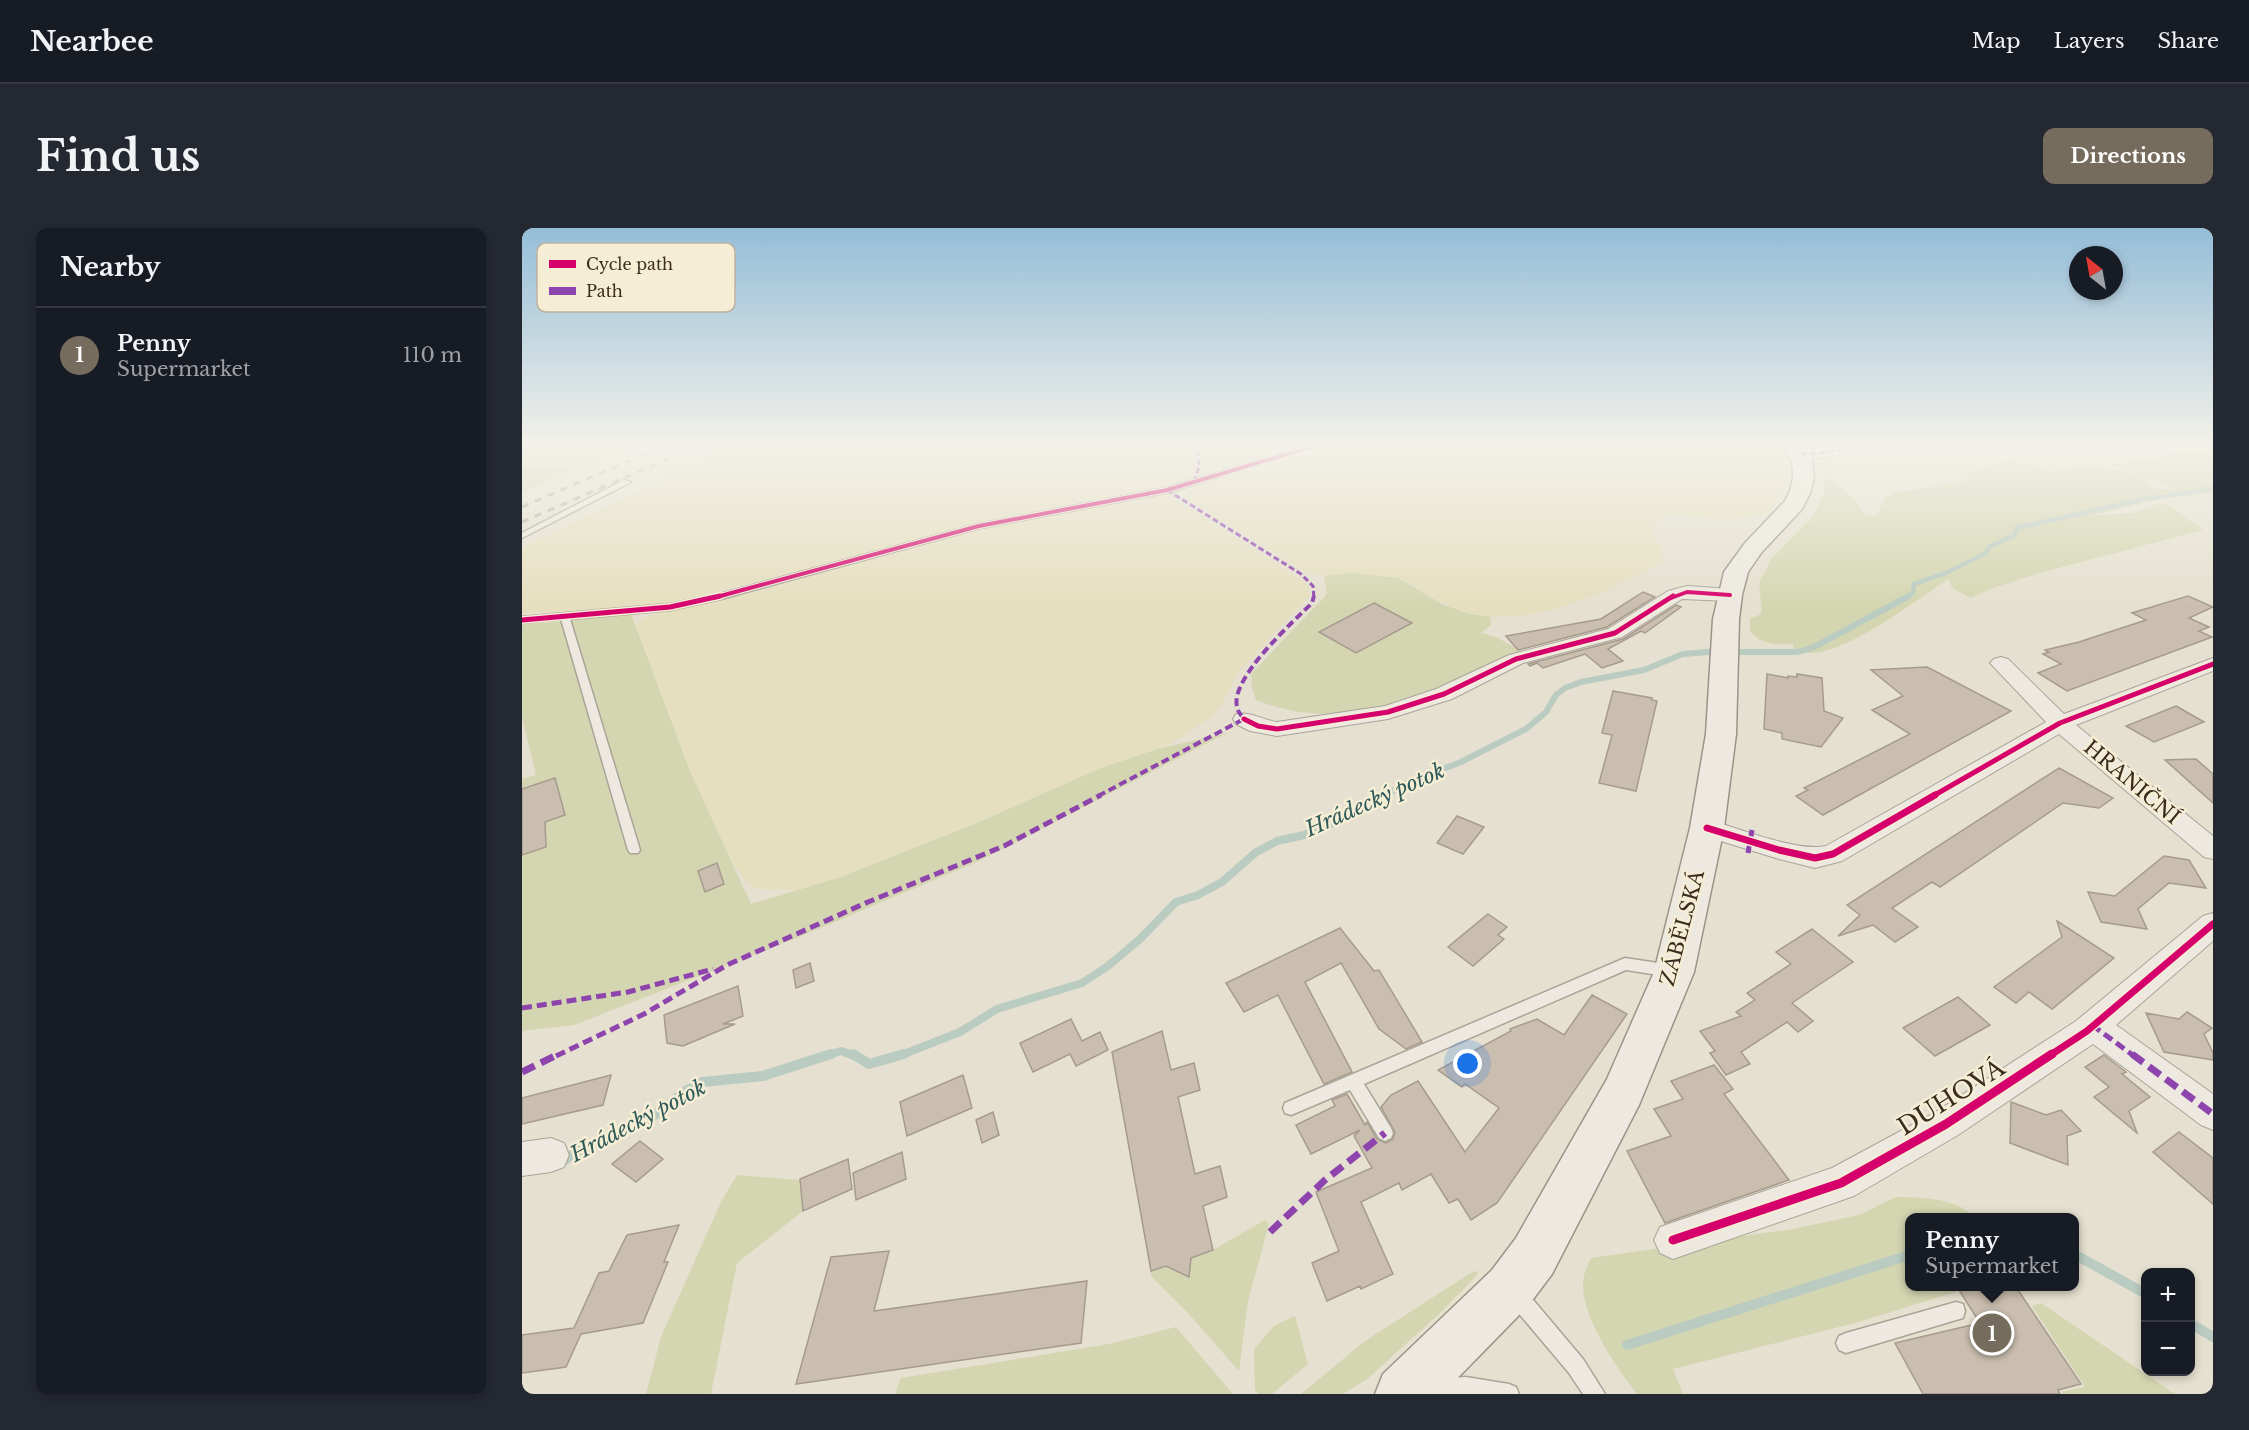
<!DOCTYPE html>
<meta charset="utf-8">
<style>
body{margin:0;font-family:"Libre Baskerville",serif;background:#242831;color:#f1f3f6}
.controls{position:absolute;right:18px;bottom:18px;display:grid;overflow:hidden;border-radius:12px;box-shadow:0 3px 9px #0003}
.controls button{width:54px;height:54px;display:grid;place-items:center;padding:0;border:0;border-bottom:2px solid #363941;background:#171b24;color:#f1f3f6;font:30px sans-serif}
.compass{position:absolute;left:1547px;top:18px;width:54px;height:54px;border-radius:50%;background:#171b24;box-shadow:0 3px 9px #0003;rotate:329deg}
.you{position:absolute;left:946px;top:836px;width:21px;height:21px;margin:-15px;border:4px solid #fff;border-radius:50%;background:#1a73e8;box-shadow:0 0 0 9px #1a73e833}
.badge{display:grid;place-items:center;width:39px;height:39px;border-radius:50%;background:#766c5d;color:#fff;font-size:20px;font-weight:700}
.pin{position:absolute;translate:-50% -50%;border:3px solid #fff;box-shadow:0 2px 6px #0006}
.popup{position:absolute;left:1383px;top:985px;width:174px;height:78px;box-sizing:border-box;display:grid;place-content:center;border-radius:12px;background:#171b24;filter:drop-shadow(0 2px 4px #0005);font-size:20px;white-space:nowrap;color:#9ea1a6}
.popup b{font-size:22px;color:#f1f3f6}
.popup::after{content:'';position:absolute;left:50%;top:100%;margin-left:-12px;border:12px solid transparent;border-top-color:#171b24}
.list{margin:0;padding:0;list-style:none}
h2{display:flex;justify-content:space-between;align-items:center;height:78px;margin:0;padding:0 24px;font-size:26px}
h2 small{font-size:20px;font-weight:400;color:#9ea1a6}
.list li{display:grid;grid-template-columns:39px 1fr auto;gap:18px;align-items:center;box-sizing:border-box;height:96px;padding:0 24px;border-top:2px solid #363941}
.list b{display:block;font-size:22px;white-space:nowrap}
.list p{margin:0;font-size:20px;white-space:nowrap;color:#9ea1a6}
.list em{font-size:20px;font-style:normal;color:#9ea1a6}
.map{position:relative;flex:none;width:1691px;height:1166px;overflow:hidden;border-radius:12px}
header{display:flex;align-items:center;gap:36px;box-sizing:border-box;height:84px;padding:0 30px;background:#171b24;border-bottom:2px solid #363941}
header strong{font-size:28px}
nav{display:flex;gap:33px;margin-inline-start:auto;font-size:21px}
.intro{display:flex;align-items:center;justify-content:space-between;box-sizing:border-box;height:144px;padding:0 36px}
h1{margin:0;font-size:42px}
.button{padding:15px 27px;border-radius:12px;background:#766c5d;color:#fff;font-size:21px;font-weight:700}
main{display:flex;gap:36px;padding:0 36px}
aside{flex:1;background:#171b24;border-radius:12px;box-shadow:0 3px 9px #0003}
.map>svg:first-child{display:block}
.farmland{fill:#e5dfbf}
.green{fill:#d4d6b1}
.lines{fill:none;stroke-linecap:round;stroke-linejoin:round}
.stream-far3{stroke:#bacbc1;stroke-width:4.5}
.stream-far2{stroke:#bacbc1;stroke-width:6}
.stream-far1{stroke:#bacbc1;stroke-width:8}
.stream{stroke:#bacbc1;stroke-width:10}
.building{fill:#cabeaf;stroke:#a69b8e;stroke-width:1.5}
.lane-casing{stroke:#aaa497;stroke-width:3}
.street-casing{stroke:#aaa497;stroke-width:2}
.secondary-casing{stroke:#9a9488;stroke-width:3}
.lane{fill:#ede9e0;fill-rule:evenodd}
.street{fill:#ede9e0;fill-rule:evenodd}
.secondary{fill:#ede9e0;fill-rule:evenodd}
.rail{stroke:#ada9a0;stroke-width:3;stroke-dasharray:7 7;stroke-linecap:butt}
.quiet-far3{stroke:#8e44ad;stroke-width:3;stroke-dasharray:6 3;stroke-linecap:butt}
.quiet-far2{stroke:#8e44ad;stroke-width:4;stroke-dasharray:8 4;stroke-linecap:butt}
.quiet-far1{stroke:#8e44ad;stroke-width:5;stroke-dasharray:10 5;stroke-linecap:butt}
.quiet{stroke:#8e44ad;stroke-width:7;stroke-dasharray:14 7;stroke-linecap:butt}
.cycleway-far3-casing{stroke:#f6edd5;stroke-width:6}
.cycleway-far2-casing{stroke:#f6edd5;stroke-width:8}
.cycleway-far1-casing{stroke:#f6edd5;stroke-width:10}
.cycleway-casing{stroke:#f6edd5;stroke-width:13}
.cycleway-far3{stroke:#d6006c;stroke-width:4}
.cycleway-far2{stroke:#d6006c;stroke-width:5}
.cycleway-far1{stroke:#d6006c;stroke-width:7}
.cycleway{stroke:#d6006c;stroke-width:9}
.labels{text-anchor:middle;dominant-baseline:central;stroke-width:5;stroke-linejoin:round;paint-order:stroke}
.street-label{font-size:20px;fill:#3a2d1f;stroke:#f6edd5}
.water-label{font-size:21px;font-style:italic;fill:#2e5a59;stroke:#f6edd5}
.near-street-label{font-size:24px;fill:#3a2d1f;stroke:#f6edd5}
.key{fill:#f6edd5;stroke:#beb39e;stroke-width:1.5}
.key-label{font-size:16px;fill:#3a2d1f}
</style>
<header>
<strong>Nearbee</strong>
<nav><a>Map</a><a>Layers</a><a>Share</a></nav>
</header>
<div class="intro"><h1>Find us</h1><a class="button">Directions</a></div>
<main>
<aside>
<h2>Nearby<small></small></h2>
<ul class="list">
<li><span class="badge">1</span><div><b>Penny</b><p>Supermarket</p></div><em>110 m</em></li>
</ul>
</aside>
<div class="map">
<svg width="1691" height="1166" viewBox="0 0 1691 1166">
<rect width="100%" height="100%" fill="#e5e0cf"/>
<!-- farmland -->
<g class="farmland">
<path d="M0,217H112L54,241L0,239Z"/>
<path d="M153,217H671L673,241L671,248L652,256L478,289L296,339L145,375L71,382L0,385V319L199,225Z"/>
<path d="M682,217H784L686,246H682L679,238Z"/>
<path d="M816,217H1260L1266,229L1268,246L1255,273L1245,286L1204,291L1148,286L1131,297L1130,303L1141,325L1139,333L1130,339L1074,367L1030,382L996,388L968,389L933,381L876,350L829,345L802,348L782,343L682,282L661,264L683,254Z"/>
<path d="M638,266H645L653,271L786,356L788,367L715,445L699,478L689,489L650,515L579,540L443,599L316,650L278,662L235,661L224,654L209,631L168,543L114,399L117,393L131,386L226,366L474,296Z"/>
</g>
<!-- green -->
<g class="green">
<path d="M1669,217H1691V263L1667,268L1589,236L1630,233Z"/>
<path d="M1484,234L1501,235L1529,244L1558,238L1597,242L1622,251L1632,260L1646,261L1662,267L1626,273L1583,285H1573L1574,287L1612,285L1637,275L1647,277L1681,302L1517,345L1468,361L1449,370L1430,360L1427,351C1395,370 1307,443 1272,421L1271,416C1253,417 1240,417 1228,403V391L1237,387L1240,383L1237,355L1250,330L1293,286L1303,262L1301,252L1311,251L1334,273L1337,280L1345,288L1355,287L1363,270L1372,265L1438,254L1445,250L1447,244Z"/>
<path d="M0,239L54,241L0,264Z"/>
<path d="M829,345L876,350L922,377L945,385L968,389L969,397L959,405L974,409L1001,424C914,463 830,510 734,472L730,460L729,446L805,366L802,348Z"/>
<path d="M109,386L168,543L229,676L316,650L450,597L579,540L635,521L705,505L457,633L282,707L52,797L0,803V551L14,547L0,489V397Z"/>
<path d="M215,947L278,952L281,983L215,1035L189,1166H124L139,1109L199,974Z"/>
<path d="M1374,969C1399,969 1434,970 1452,989L1388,990V1058L1432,1059L1434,1064L1333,1095L1151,1141L1161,1166H1115C1095,1140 1054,1082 1062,1048C1063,1042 1067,1036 1069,1030L1271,1001L1337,987Z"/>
<path d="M743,992L747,996L726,1073L717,1143L665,1084L629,1048V1043L646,1037L651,1043L655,1042L656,1044L663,1045L667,1030L691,1022Z"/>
<path d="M952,1043L957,1045L917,1086L845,1151L821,1166H779L843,1113Z"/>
<path d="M1519,1075L1653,1166H1541L1540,1164L1563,1159L1510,1078Z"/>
<path d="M773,1088L786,1136L750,1166H737L733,1162L732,1121L752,1098Z"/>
<path d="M654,1099L711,1166H373L379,1150L587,1116Z"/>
</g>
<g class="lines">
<!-- stream-far3 -->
<path class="stream-far3" d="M1385,370L1391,365L1392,356L1424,345L1464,325L1467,319L1493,307L1495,300L1618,272L1691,261"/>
<!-- stream-far2 -->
<g class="stream-far2">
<path d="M1208,424H1276L1292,419L1387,368"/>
<path d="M861,568L887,554L939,534L1004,501L1024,484L1034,467L1043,460L1059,454L1122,442L1161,426L1197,423"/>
</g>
<!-- stream-far1 -->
<g class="stream-far1">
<path d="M304,828L319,823L332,828"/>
<path d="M377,828L438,804L475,781L560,755L586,738L618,711L654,674L676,667L700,654L733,625L755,613L782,607L820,591L864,567"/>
</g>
<!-- stream -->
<g class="stream">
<path d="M331,826L347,836L382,826"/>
<path d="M38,935L56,923L130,889L164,863L181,854L241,848L309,826"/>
<path d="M1552,1026L1624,1066"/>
<path d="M1668,1095L1691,1109"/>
<path d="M1105,1117L1388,1027"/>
</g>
</g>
<!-- building -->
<g class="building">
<path d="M1121,364L1133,369L1085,399L996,422L984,408L1079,391Z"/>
<path d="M1666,368L1691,379L1667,390L1687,399L1677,403L1690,409L1545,463L1516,445L1539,436L1521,426L1527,424L1523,422L1557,414L1624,392L1610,385Z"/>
<path d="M852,375L890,395L834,425L797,404Z"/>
<path d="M1154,377L1159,379L1123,405L1119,403L1086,421L1101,433L1080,440L1063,426L1021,440L1015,435L1008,438L1006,436L1101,411Z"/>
<path d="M1405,439L1489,483L1301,587L1274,568L1286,562L1282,560L1388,506L1350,482L1381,468L1349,442Z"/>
<path d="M1245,446L1266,450V448L1275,449V446L1300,450L1302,483L1321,490L1299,519L1260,511V505L1242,501Z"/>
<path d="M1091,463L1130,470V472L1135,473L1114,563L1077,555L1090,507L1080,505Z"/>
<path d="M1654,478L1682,494L1632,514L1604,498Z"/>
<path d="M1674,531L1691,546V575L1643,532Z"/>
<path d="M1537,540L1591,570L1577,580L1541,575L1418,659L1410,654L1370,680L1396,699L1373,714L1351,697L1316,708L1338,687L1325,677Z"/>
<path d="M33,550L43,587L23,594L24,619L0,627V561Z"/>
<path d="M935,588L962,599L941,626L915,615Z"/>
<path d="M1642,628L1667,632L1684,660L1647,655L1616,681L1625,701L1579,694L1566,664L1593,668Z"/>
<path d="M195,635L202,656L183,664L176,643Z"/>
<path d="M966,686L985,699L976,707L982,711L951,738L926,719Z"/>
<path d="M1535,693L1592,730L1530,781L1507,764L1494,775L1472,759L1540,709Z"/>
<path d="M818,700L852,743L857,742L900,814L884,821L857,801L819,735L783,754L830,844L802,856L756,767L722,784L704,755Z"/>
<path d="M1290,701L1331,734L1270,775L1291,793L1276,804L1265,794L1219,824L1228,836L1204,847L1188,825L1193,823L1178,803L1219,788L1214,784L1233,772L1225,765L1269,736L1254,724Z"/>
<path d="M288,735L292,753L274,760L271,742Z"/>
<path d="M216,758L221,788L201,796H213L161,818L145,815L142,787Z"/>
<path d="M1070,767L1105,786L975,975L949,992L936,971L927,975L909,946L880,962L877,955L839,974L871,1046L839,1061L838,1058L805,1073L790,1035L817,1023L794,964L850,940L832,908L838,902L789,926L774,897L813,878L810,872L825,866L843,897L845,894L855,911L864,915L871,911L873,904L859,879L869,867L896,853L943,924L977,880L943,856L940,859L916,842L989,803L988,801L1015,791L1042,807Z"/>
<path d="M1436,769L1468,797L1413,828L1381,800Z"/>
<path d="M1665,784L1690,800L1682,806L1691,825V832L1642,824L1624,785L1657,791Z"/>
<path d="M549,791L560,813L578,804L586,822L554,838L548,826L511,844L498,815Z"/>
<path d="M640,803L649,842L672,835L678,862L656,869L673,946L698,938L705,969L681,978L691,1022L669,1030L667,1049L644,1038L629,1043L590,824Z"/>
<path d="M1582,827L1604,844L1600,846L1628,869L1607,883L1615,905L1572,869L1587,859L1563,839Z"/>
<path d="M1192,837L1211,861L1202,866L1267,952L1143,995L1105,923L1149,908L1132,881L1161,871L1149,853Z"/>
<path d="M89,847L81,877L0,896V870Z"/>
<path d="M441,847L450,880L385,908L378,874Z"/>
<path d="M1489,874L1524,887L1539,882L1559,903L1545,908L1546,937L1488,915Z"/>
<path d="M471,884L477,907L460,915L454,892Z"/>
<path d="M1657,904L1691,930V976L1631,924Z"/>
<path d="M118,913L141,931L114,954L90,936Z"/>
<path d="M380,924L384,951L334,972L331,945Z"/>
<path d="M326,931L330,961L281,983L278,951Z"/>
<path d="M157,997L142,1034H146L121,1095L59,1106L44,1139L0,1145V1107L52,1100L77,1045L87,1043L105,1007Z"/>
<path d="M367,1023L352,1083L565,1053L559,1115L274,1156L309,1029Z"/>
<path d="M1435,1059H1494L1559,1156L1536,1162L1538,1166H1401L1373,1115L1458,1095Z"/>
</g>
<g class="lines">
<defs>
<g id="lane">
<path d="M788,217H798L648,264L458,300L199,371L148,382L48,391L118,622L116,625H108L106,622L39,391L0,395V389L148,376L198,366L457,296L644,260Z"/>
<path d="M102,252L109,254L0,310V305Z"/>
<path d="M1103,730L1149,737L1154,739L1156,743L1154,747L1149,749L1104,742L842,856L869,900L871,905L869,910L863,913L857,910L828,862L769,887L763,885L761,880L763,875Z"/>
<path d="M995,1059L1002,1061L1061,1131L1083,1166H1061L1047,1145L988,1075L986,1068L988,1061Z"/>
<path d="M1434,1074L1441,1076L1443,1083L1441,1090L1434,1092L1324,1125L1317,1122L1314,1115L1317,1108L1324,1105Z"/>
<path d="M944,1149L987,1156L994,1159L997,1166H903L901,1161L904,1154L911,1151Z"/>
</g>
<g id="street">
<path d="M1318,217H1345L1343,220C1328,224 1282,237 1272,226L1279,222Z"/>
<path d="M1165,358L1208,361L1215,363L1218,367L1215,371L1208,373L1160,371L1100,409L1001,435L930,471L866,491L755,508L728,503L714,496L711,491L714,486C728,483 741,492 755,494L863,478L914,461L987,427L1086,401L1146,363Z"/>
<path d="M1479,429L1486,431L1542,486L1691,430V443L1554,497L1691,608V631L1682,629L1537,506L1320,633L1293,640L1257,631L1176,606L1172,600L1176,594L1185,591C1215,600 1275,624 1304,618L1524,494L1468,435L1472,431Z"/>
<path d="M1691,685V713L1594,797L1691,866V902L1679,897L1571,816L1436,907L1332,968L1151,1031L1138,1025L1132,1012L1138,999L1310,940L1412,885L1554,793L1681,688Z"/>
<path d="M29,910L42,915L47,927L42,939L29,944L0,948V914Z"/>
</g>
<path id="secondary" d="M1261,217H1281L1289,226L1292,250L1288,265L1280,281L1239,325L1226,344L1220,367L1217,391L1214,506L1202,600L1172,744L1117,877L1030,1046L1006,1078L920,1166H853L861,1146L970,1042L994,1010L1085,851L1132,744L1168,600L1184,506L1191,391L1202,344L1223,315L1263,273C1274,254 1274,235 1261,217Z"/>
</defs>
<!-- lane casing -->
<use href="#lane" class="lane-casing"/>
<!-- street casing -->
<use href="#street" class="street-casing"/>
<!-- secondary casing -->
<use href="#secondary" class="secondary-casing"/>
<!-- lane -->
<use href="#lane" class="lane"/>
<!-- street -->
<use href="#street" class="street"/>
<!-- secondary -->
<use href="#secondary" class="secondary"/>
<!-- rail -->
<g class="rail">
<path d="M0,279L126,225"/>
<path d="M0,294L148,230"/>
</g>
<!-- quiet-far3 -->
<g class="quiet-far3">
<path d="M1279,226L1301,225L1338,217"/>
<path d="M672,254L677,239L676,217"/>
<path d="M645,262L779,346L791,358L792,370"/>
</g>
<!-- quiet-far2 -->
<path class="quiet-far2" d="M576,568L722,491C720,488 715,483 715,479C708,450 771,394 790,375L792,368"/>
<!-- quiet-far1 -->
<g class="quiet-far1">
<path d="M1226,625L1230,602"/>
<path d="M0,780L106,764L191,741"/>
<path d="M1570,797L1612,828"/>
<path d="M34,828L122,786L205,737L346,674L482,618L579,567"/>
</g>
<!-- quiet -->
<g class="quiet">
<path d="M1610,826L1691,886"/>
<path d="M0,844L37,826"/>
<path d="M748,1004L803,952L863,905"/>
</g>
<defs>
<g id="cycleway-far3">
<path d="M191,370L457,298L645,262L795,217"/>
<path d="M1149,370L1165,364L1208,367"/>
</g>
<g id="cycleway-far2">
<path d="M0,392L148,379L198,368"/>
<path d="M722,491L736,498L755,501L866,484L922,466L994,431L1093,405L1151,368"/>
<path d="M1411,568L1538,495L1691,436"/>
</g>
<g id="cycleway-far1">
<path d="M1185,600L1257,622L1293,630L1311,626L1413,567"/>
<path d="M1527,828L1565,803L1691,696"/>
</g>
<path id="cycleway" d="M1151,1012L1319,955L1424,896L1530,826"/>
</defs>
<!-- cycleway-far3 casing -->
<use href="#cycleway-far3" class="cycleway-far3-casing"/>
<!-- cycleway-far2 casing -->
<use href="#cycleway-far2" class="cycleway-far2-casing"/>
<!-- cycleway-far1 casing -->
<use href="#cycleway-far1" class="cycleway-far1-casing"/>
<!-- cycleway casing -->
<use href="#cycleway" class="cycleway-casing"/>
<!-- cycleway-far3 -->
<use href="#cycleway-far3" class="cycleway-far3"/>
<!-- cycleway-far2 -->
<use href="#cycleway-far2" class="cycleway-far2"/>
<!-- cycleway-far1 -->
<use href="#cycleway-far1" class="cycleway-far1"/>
<!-- cycleway -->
<use href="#cycleway" class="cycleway"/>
</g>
<!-- sky -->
<linearGradient id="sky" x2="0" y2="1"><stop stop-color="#95bdd8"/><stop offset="0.57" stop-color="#f3f1e9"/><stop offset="1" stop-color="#f3f1e9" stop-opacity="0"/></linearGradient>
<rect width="1691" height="380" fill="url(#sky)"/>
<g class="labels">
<!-- street labels -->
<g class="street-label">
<text transform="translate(1610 554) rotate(40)">HRANIČNÍ</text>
<text transform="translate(1160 700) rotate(-75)">ZÁBĚLSKÁ</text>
</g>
<!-- water labels -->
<g class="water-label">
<text transform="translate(853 572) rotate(-24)">Hrádecký potok</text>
<text transform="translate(116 893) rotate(-28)">Hrádecký potok</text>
</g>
<!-- near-street labels -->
<g class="near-street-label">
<text transform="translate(1429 869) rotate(-32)">DUHOVÁ</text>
</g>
</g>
<!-- legend -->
<rect x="15" y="15" width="198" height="69" rx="9" class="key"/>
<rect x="27" y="32" width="27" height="8" fill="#d6006c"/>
<rect x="27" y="59" width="27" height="8" fill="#8e44ad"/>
<g class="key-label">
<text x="64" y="42">Cycle path</text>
<text x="64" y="69">Path</text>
</g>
</svg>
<div class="controls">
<button>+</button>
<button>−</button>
</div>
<svg class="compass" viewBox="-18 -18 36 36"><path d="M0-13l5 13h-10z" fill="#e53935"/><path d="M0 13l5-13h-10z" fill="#9ea1a6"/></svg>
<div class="you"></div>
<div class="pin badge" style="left:1470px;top:1105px">1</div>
<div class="popup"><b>Penny</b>Supermarket</div>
</div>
</main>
